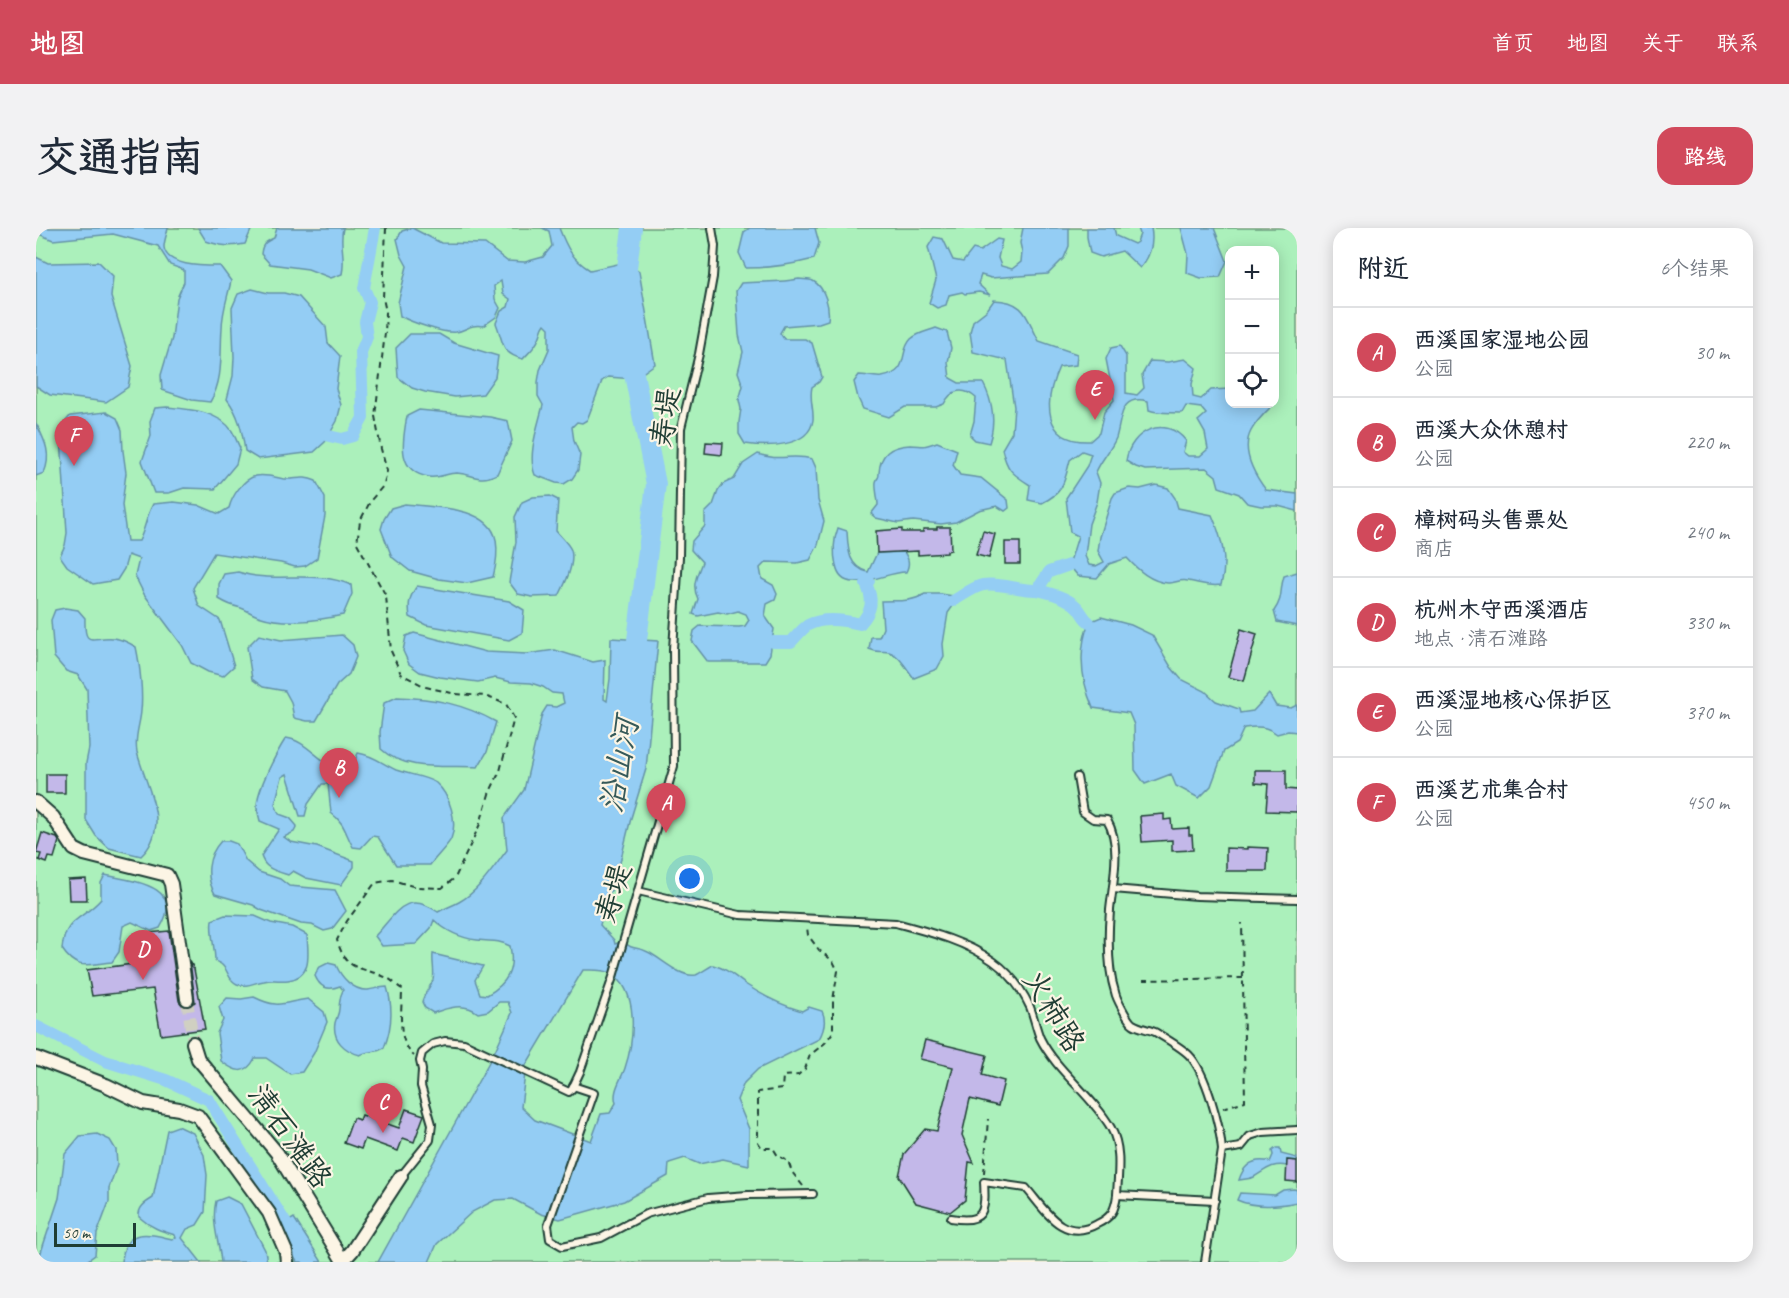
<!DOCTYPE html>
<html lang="zh">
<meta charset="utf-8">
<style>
body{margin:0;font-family:Caveat,"LXGW WenKai TC",sans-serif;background:#f2f2f3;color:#1f2937}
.controls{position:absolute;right:18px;top:18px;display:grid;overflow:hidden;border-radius:12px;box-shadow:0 3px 15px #0003}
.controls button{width:54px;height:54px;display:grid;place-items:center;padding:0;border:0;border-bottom:2px solid #e0e1e3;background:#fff;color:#1f2937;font:30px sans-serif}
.scale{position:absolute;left:18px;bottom:15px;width:82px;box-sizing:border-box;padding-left:6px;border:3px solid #1f3d34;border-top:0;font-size:16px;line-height:21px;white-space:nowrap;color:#1f3d34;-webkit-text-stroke:4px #fcf5e5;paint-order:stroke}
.you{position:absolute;left:654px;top:651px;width:21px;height:21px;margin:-15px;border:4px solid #fff;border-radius:50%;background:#1a73e8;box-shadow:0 0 0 9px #1a73e833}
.badge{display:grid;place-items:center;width:39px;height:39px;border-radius:50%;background:#d1495b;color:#fff;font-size:20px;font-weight:700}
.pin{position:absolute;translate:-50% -50px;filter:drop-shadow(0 2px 3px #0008)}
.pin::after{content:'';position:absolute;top:32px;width:21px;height:18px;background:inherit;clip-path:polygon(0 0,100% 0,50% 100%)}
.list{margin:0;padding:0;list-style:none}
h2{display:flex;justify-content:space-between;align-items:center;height:78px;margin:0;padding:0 24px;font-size:26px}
h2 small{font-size:20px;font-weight:400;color:#747a83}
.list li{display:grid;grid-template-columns:39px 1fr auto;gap:18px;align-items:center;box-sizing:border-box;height:90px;padding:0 24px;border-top:2px solid #e0e1e3}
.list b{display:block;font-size:22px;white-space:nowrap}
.list p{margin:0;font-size:20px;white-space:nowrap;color:#747a83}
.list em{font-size:20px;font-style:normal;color:#747a83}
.icon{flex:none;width:33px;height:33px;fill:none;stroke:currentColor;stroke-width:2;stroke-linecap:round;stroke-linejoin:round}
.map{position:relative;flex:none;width:1261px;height:1034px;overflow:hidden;border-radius:18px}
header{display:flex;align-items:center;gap:36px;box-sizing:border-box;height:84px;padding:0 30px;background:#d1495b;color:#fff}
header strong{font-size:28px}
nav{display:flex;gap:33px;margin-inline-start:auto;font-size:21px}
.intro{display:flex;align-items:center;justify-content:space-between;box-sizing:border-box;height:144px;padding:0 36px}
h1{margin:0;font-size:42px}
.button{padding:15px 27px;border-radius:18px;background:#d1495b;color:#fff;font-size:21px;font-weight:700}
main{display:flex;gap:36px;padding:0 36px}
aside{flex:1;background:#fff;border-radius:18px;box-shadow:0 3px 15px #0003}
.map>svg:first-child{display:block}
.green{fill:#abf0bb;stroke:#659678;stroke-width:1.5;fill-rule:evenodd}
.water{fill:#94cdf4;stroke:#6593a7;stroke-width:1.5;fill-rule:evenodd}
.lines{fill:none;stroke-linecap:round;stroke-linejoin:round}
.canal{stroke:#94cdf4;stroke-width:12}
.river{stroke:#94cdf4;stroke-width:20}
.building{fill:#c3b8e9;stroke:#1f3d34;stroke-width:1.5}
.street-tunnel{stroke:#d0d0c2;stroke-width:12;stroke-dasharray:12 6;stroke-linecap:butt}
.lane-casing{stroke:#1f3d34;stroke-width:10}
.street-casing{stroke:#1f3d34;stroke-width:16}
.path{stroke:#1f3d34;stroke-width:2;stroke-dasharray:6 4.5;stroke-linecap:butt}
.lane{stroke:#fcf5e5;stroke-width:6}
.street{stroke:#fcf5e5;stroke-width:12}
.labels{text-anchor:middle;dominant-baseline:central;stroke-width:4.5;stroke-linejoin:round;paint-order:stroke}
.street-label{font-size:30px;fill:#1f3d34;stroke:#fcf5e5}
.water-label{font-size:32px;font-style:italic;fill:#365a5a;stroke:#fcf5e5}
</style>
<header>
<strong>地图</strong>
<nav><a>首页</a><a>地图</a><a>关于</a><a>联系</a></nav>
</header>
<div class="intro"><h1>交通指南</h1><a class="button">路线</a></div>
<main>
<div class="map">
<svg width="1261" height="1034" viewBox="0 0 1261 1034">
<rect width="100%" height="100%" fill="#fcf5e5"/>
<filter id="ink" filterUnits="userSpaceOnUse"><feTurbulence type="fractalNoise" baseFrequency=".0167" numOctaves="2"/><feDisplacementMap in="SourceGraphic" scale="12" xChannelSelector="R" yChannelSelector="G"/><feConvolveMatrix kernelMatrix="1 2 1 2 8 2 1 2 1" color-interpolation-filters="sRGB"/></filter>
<g filter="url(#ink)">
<!-- green -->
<path class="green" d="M0,0H1261V1034H0ZM1194,22H1238V176H1194Z"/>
<!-- water -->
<g class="water">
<path d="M0,0H132C131,6 128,13 128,19C130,39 169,38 184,38L195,53C192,68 186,84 186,100C184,125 188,151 174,174L156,172L126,162L125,147L136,110L141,70L148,54V42L134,37L122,18L77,6L17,12L0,5Z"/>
<path d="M162,0H216L209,16C194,19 184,18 170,13Z"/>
<path d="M241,0H307C303,17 310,28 306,46L295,50L272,41L234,36L225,26C226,16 229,14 238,10Z"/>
<path d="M376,0L405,15L449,16L471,33L489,34L507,29L516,18L513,3L506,0H523C531,20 536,31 554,42L591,34L603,43L619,136L598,151L572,149L566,153L551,192L546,195L541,194L536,199L538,213L544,227L542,242L536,251L528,256L520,255L499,247C491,227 502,198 507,177L502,168V154L504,142L513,121V100L509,96C505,101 506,104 503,110C500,119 493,124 487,131C464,125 468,115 460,95L465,83L472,79L474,71L467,66L465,53L458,58L459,71L464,80L460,89L447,98C433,96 432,102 420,104C408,106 375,94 364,88L362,75L371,38L365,27L361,11L366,3Z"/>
<path d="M714,0H779L783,15L778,31C755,37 733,40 710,40L703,25L708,4Z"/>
<path d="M987,0H1033V18L1028,30L1012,46L955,50L945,47L942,56L954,67L943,64L929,66L926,64L913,67L910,77L901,80L893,75L900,52L892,19L898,9L907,11L917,32L927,34L937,21L944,23L961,11L966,12L962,30L965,38L976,41L985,34L986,24L984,15Z"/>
<path d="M1051,0H1078L1080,8L1098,16L1101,14L1104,6L1102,0H1115C1118,15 1114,29 1104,40L1086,23L1065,29L1054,25L1051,9Z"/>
<path d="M1145,0H1178L1191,33L1184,49L1165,50L1151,45L1152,26Z"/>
<path d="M0,29L12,35L63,34L77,48L75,69L96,138L92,159L70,174L14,167L0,158Z"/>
<path d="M763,51C767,52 773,51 777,53C789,59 794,80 792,92L783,95L748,98L744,105L748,111H769L776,115L786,149L783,154L776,159C773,171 778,180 777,192C773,220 730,219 709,216L703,206V194L705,181L703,172L707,158L702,144L707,124L703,107L700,63L705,55C724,53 744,55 763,51Z"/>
<path d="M216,61L232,65H248L263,69L290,99L292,115L304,128L300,161L305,177L301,193L289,214L278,224L222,231L209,223C206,202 203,187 191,171L197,148L198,129L196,80L202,66Z"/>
<path d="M958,72C990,73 990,89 1003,113L1041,126L1040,137L1023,139C1008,172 1006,215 1054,213L1063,205L1068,184L1078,172L1070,131L1075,120L1084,118L1090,128V165L1101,167L1108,160L1106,147L1114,133L1132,134L1149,131L1160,140L1156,156L1157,169L1165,171L1175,162L1193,161L1194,176H1238L1239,169L1241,173C1232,182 1221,191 1215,203C1205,222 1218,246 1230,262L1261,266V283L1242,278H1225L1211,275L1203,266L1183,259L1180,248L1170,240L1109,242L1100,239L1090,233C1094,203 1129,186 1150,213L1147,224L1152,228H1164L1172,221L1169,205L1162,193L1170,186L1165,180L1150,178L1146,185C1135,184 1124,186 1113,182L1112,173C1083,166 1086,191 1080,210C1075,222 1065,232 1060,244L1064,255L1061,274L1053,296L1049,328L1053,337L1060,338L1068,334L1062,323L1064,309L1076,270L1079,265L1093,260L1104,261L1120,257L1132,260L1139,270L1142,280L1176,287C1186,310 1192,333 1185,357C1172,359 1164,355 1152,353C1145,351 1139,355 1132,355C1115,354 1102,342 1091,330L1073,336L1061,350L1042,348L1033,337L1042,308L1034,304L1030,270L1051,238L1055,226L1046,223L1034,232C1028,255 1028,264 1006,275L992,272L994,257C975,245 971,242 966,221L976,204L978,179L971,132L937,124L934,104L937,93L951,82Z"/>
<path d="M900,100L911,104L915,120L912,134L914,150L923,155H947C957,174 960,194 953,215L939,212L934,207L938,193L940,170C927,158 915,162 908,176L900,179H869L853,189L827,181L822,170L818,154L823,147C830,147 839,150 846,149C875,144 862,124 875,111C881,105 892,103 900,100Z"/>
<path d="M374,106H403L418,115L462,128L459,149L447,166L419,169L389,164L376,160L362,149L360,120Z"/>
<path d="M131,179C153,181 183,183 196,203C199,208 201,214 204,220L200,236L179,261L148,260L133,265H118L106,233L115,208L114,193L119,180Z"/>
<path d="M383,182L454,189L472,193L476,213L461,246C442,255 439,246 421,245C411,245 402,251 393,249C359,244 367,211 371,188Z"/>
<path d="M70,184L81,190L86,202L87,223L90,245L86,277L91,313H103C110,299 110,288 117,276L138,274L162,277L183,286L193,280C196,268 207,251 220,248C229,246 238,249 248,251C261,252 266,247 280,253L289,270V288L281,330L269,338L259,339L245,335L178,325L157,360L163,378L184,392L198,438L187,448L172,444L155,435L146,417L108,366L99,348L103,331L92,327L88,341L81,352L57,356L31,338L24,328L29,317L31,305L25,209L29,194L34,188Z"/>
<path d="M0,195C9,213 16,226 8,245L0,248Z"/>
<path d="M901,214L921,222L917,237L924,247L945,250L972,272L973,280L969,283L961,278L943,282L920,294L905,296L877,293L862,295L840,290L835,286L842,277C842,270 839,261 840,254C842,247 843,252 843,245C844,226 854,218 874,217C888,217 885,220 901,214Z"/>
<path d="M722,226C744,234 756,225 776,231L780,240L782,272L788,293L782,317L774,332L761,335L730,334L724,340L726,351L737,357L741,366L739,372L731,376L729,388L738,401L734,426L729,434H672L656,413L658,403L664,398L703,399L709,398L713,392L710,386L702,383L691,386L682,384L662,388L657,386L662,371C655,357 661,348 666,334L655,322L656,313L669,298V285L677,277L682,263L687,256L698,251L707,236Z"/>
<path d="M514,268L522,272L520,303C524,308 533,316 535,322C539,336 529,356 523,368L496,369L482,366L473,354L480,314L479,289L486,274L497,269Z"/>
<path d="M369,276C396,279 454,278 460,312C462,324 460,338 457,349L431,355L403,351L374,343L356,329L345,301L348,291L355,280Z"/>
<path d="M802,300L811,303C812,321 812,339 832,344L841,325L868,324C873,331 874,336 870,344C850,343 806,371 800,338C797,324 797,313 802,300Z"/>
<path d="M202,344C239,356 279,341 315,357L316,366L307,387C279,393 249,397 222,388C216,386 211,382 205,380C196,378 191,376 183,371V356L188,346Z"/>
<path d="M1261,344V398L1241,394L1238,383C1248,368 1243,364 1248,348Z"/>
<path d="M381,358L473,373L488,382L486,405L473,412L390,397L374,389C372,376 373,369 381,358Z"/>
<path d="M889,366H905L917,368V378L912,385L907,416L908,428L901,441L878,450C871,442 864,427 853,424C844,422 845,426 833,421L835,409H843L847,400L845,373C861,372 874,375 889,366Z"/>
<path d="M29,380L42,382L49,390C48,421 56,408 77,410C86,411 92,414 100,419C104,437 107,465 105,483C104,497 98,509 101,524C106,544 121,575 120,595C119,609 115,619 105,628L73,620L60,608L50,592V535L53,520L51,461L42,447L30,443L18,429L15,392L19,382Z"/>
<path d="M1065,389L1095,397L1116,407L1135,439L1145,451L1169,463L1180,473L1203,481L1204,485L1217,483L1233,466L1240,478L1255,480L1261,477V504L1252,503L1241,506C1230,498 1222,498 1208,500L1201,515L1188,523L1175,558L1163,570L1140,558L1135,546L1109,556L1099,542L1098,497L1093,485L1057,480C1045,452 1042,422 1053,394Z"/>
<path d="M378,405L450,424L491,426L519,422L557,434L569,432L568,471L571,473L574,451L575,410L622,413L610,541L595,590L579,655L570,672L564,697L578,712L579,716L587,713C598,724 600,717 612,724C625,730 644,750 660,747C665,745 671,740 677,737C694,742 696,747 709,756C727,768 745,777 766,783L773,779L786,783C791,793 788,802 783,811L722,841L708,855L701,872L713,901V937L687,931L663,936L649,930L633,935L632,948L588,973L524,991L505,986L477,971L459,972L436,984L401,1016L393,1034H342L458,825L476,785L472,774H463L452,783L442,785C428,774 411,780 397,785L389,780L386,774C388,765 394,760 397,752C399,744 396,735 397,726L447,738L439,752L444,766L451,767C471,756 479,742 474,718C459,711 457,714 441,712C424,710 411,704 398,692L395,700L380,716L346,718L339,708C360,686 369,661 402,684C409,680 416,678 423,674C443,663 458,639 471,622L468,590L488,562L506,486L511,478L520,479L528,475L526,466L516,465L507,459L495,455L475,454L459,450L442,454L404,449L384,444L373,436L367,423L370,408ZM547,742C555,742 567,741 574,745C604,761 598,813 589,840C585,852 576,863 580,875L574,885L565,886L555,913L499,892L485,879L490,837Z"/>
<path d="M223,407L245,412L306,407L317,417L320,429L313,446L301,457L280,493H271L258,490L255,474L249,463L227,459L216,451L211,419Z"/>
<path d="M361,469C398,470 428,476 460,494L451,524L442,539C411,537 369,544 345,521L344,504L348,475Z"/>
<path d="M250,510C277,513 288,549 317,537L322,525C337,527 347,536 360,542C371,546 392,549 400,555C414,567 422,594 415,611C413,616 399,630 394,637H360L342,609L336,608L325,620L317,619C309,605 309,595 295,585L292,556H286L272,576L269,588H264L251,546L246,549L239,576L243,586L254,590L261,598L258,604L248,609L255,614L281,619L318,633V639L305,657L270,650L257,643L252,647C239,643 229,641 225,628L243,601L224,593C223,588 221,583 221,578C221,561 241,524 250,510Z"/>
<path d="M185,613H193L201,616L210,633L223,644L244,651L253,658L299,662L310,683L296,701L288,703L276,697L265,696L225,682L217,677L179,666C169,649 171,628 185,613Z"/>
<path d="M69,647C98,653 150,658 124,700L115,703L96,694L87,698L83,724L76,734C53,736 41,744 26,721C29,689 47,692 65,671V655Z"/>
<path d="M189,687L219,688L235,695L256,699L271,707C272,726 277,749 252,752C244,753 236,751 228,753C219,754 210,760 201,756C192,752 193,744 187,738C185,735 182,735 179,733C179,719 174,706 176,692Z"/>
<path d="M292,735L300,737C305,749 317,763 332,762C339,761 344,759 351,759C357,779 356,800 348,820C340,825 332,823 324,827C309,823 296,812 299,795C300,790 303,786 303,781C304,772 303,770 307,762L304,758C292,763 284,760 279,748L282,740Z"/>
<path d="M218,769C244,782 247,774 272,771L288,784L291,794L278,825L266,844L254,846L230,830H219C210,848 199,844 185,833L181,805L187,792L183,779L191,770L205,771Z"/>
<path d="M142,898L157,905L168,927L171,947L169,984L161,997L151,1001L146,1010L165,1034H86C88,999 111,1005 136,1011L140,1010L139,1007C125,1003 114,999 103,989C102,979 109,975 117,970L131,902Z"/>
<path d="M61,906L74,912L80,922L81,937L73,960V974L61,1006L59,1027L49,1034H0V1028L4,1027L23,970L29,926L44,908Z"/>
<path d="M1240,920H1244L1245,926L1261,930V933L1251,932V938C1236,935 1230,942 1218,949C1214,951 1208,951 1203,952C1208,936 1218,930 1234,934L1237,927L1236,923Z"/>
<path d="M1258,961L1261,962V974C1243,978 1218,980 1201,972L1204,965L1239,967L1247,962Z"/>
<path d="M191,969L205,976L229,1022L231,1034H185C183,1013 175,994 180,973Z"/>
<path d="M258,990L286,1034H261L241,1000Z"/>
</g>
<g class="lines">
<!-- canal -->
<g class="canal">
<path d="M293,208L306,211L317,208L327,190L325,124L331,109L329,94L334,74L328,60L339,0"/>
<path d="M1001,362C1014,365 1031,369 1041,379C1046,384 1047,390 1053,394"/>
<path d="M917,373C926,368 937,359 947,357C965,354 983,363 1001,362L1013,344L1033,337"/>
<path d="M737,414H755C760,409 766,401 772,397C787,389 808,392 824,396C836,383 838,372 830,356L833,353"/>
<path d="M0,798L69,833L130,852L173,872L274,1034"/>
</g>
<!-- river -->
<g class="river">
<path d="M592,60L591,40L596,0"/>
<path d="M594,126L620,256L598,437"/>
</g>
</g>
<!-- building -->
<g class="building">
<path d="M670,214L687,215L686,227L669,225Z"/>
<path d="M901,299H914L915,322L911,323V325L882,327V323L841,325L840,303L866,301V304H887V301H901Z"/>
<path d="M947,303L959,306L953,330L940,327Z"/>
<rect x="969" y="314" width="15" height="22"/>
<path d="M1205,401L1221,406L1208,453L1192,449Z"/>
<path d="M1219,542H1250V561L1261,562V584L1230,583L1232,556L1219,555Z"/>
<rect x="10" y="546" width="19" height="19"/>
<path d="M1128,586V592L1135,591L1136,601L1153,600V607H1156L1157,622L1136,623V612L1106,614L1104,588Z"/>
<path d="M6,605L21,610L23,613L18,630L13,629L11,635L3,632L5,626L0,625Z"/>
<path d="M1211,619L1232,620L1231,643H1190V620L1211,621Z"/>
<path d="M50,651L51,672H33L32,652Z"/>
<path d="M133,703L143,773L147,778L152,779L159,774L154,733L158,741L169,801L125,807L117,761L56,768L51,742L104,735L102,706Z"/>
<path d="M889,812L951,827L946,847L968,853L962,878L934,871L926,907L938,935L933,934L929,972L914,984L880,975L863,948L868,926L889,901L901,903L917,839L884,831Z"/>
<path d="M370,881L388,887L378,914L367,910L362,923L329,911L325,921L308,915L317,890L324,892L326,887L363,900Z"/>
<path d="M1251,932L1261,933V954L1250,953Z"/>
</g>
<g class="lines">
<!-- street-tunnel -->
<path class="street-tunnel" d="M151,771L157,815"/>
<defs>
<g id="lane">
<path d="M1041,549L1047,584L1057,591L1071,592C1086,618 1077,653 1074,682C1072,708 1071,739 1079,764C1080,770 1092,793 1097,796C1103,800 1112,801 1119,804C1129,810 1145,819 1153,827C1170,844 1184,898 1186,922L1169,1034"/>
<path d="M1077,661L1161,668L1261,671"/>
<path d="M602,663L704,687L860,695C893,704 929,713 957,733C973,744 986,762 994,779C998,789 1000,800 1004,810C1021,844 1056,867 1075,900C1086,920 1082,945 1081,967L1179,972"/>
<path d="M537,858L558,865L512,997L514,1011L526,1018L565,1010L610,986L672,970L712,967L777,966"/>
<path d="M1186,922L1205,919L1214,908L1227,904L1261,902"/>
<path d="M365,948L394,912L396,896L385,858L386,842L384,833L386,825L397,816L409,813L428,815L533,864L536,861L544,844L577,749L638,538L637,421L643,329L645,200L663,126L677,49L679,18L676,0"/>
<path d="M915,990C948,996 950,984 948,954L990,960C1010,983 1027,1015 1061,996C1076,989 1079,982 1081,967"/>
</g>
<g id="street">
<path d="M0,574L17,589L38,621L48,626L131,647L135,656L151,771"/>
<path d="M157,815L162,831L241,925L307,1033"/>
<path d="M0,830L70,857L107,875L143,881L162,888L233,985L250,1024L251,1034"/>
<path d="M306,1034L316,1023L365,948"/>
</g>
</defs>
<!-- lane casing -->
<use href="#lane" class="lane-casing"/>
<!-- street casing -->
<use href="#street" class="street-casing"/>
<!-- path -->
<g class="path">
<path d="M350,0L347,70L350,84L349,105L339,188L345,221L351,243L348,257L335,272L324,293L321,315L350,368L355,423L365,446L390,459L420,466L449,468L470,476L478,490L464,543L453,566L444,596L419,650L406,660L380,659L356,652L339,655L311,693L301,712C311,746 325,737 351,750C356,752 361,758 366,761C366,784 360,812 378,828"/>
<path d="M1107,752L1207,750"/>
<path d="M1187,880L1209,873L1206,695"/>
<path d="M948,945L952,891"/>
<path d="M767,958L756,944L752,933L742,928L737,920H726L722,914V864L746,861L747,848L762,847L769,841L774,827L789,815L797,804V772L802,743L797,733L783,722L772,707L771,699"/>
</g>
<!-- lane -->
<use href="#lane" class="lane"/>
<!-- street -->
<use href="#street" class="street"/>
</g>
</g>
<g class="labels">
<!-- street labels -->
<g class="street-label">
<text transform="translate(629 189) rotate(-81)">寿堤</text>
<text transform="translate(577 665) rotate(-73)">寿堤</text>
<text transform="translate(1018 783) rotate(59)">火柿路</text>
<text transform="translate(254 908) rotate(54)">清石滩路</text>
</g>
<!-- water labels -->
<g class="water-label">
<text transform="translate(583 537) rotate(-80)">沿山河</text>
</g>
</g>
</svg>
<div class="controls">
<button>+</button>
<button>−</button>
<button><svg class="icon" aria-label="locate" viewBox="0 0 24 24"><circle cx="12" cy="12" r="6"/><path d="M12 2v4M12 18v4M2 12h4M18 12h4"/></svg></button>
</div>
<div class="scale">50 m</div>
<div class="you"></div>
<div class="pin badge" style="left:630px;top:605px">A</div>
<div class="pin badge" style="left:303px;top:570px">B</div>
<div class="pin badge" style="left:347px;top:905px">C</div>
<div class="pin badge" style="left:107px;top:752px">D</div>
<div class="pin badge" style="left:1059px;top:192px">E</div>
<div class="pin badge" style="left:38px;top:238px">F</div>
</div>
<aside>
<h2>附近<small>6个结果</small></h2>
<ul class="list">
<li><span class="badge">A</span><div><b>西溪国家湿地公园</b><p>公园</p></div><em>30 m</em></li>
<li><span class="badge">B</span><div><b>西溪大众休憩村</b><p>公园</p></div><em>220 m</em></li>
<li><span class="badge">C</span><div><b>樟树码头售票处</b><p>商店</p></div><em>240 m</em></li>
<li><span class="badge">D</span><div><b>杭州木守西溪酒店</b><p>地点 · 清石滩路</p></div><em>330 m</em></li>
<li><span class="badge">E</span><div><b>西溪湿地核心保护区</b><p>公园</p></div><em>370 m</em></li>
<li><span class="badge">F</span><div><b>西溪艺术集合村</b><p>公园</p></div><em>450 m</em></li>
</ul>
</aside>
</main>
